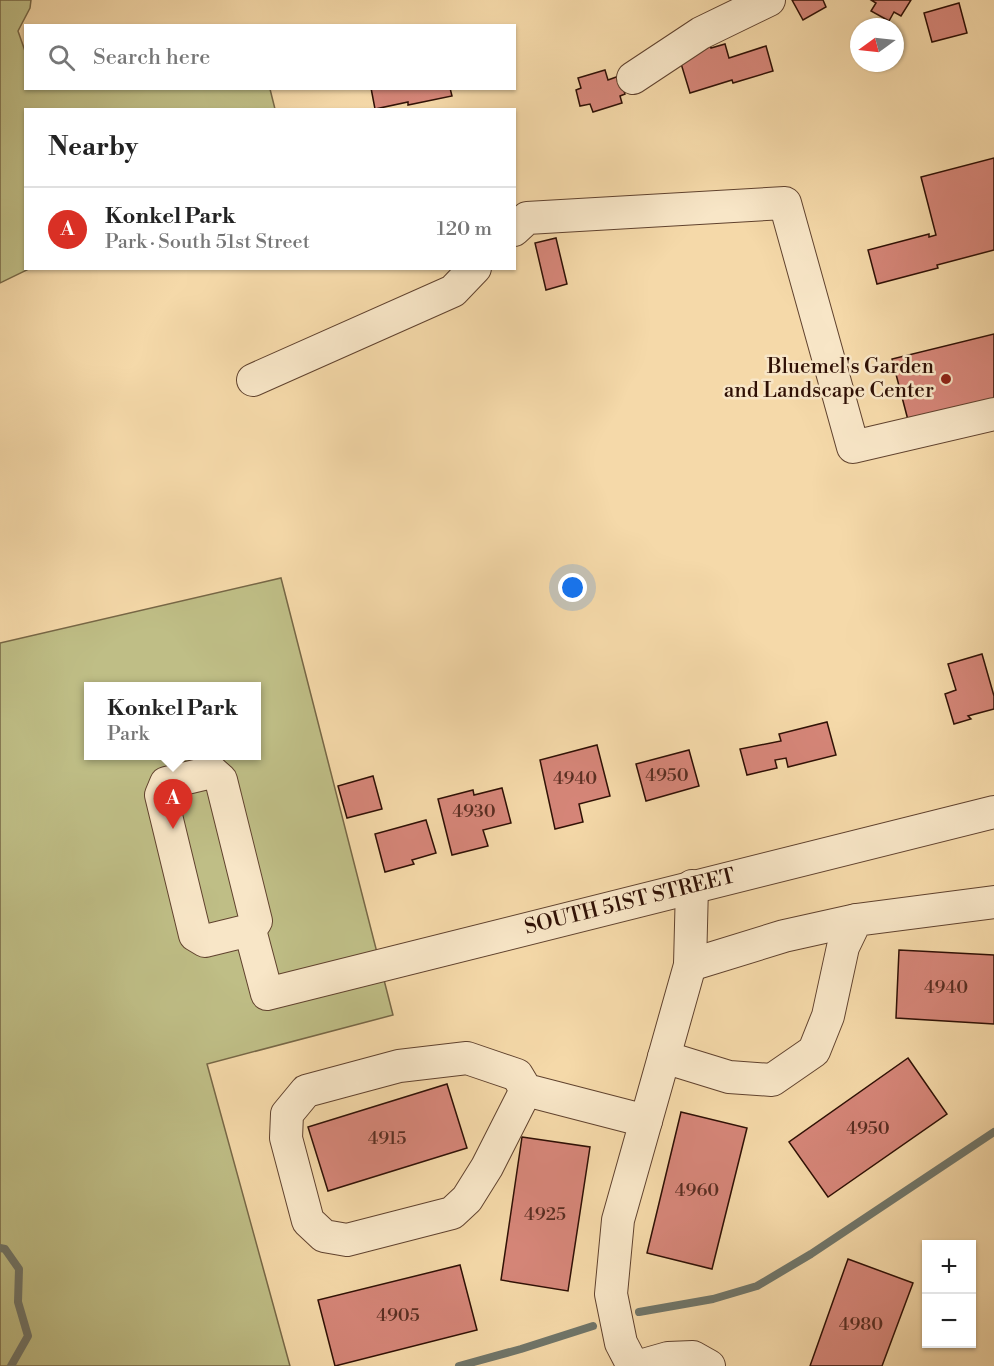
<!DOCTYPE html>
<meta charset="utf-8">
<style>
body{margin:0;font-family:"Libre Bodoni",serif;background:#f6f6f6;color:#222}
.controls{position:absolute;right:18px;bottom:18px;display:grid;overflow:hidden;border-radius:0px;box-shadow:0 2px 4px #0004}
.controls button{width:54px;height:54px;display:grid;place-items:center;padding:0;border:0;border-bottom:2px solid #e0e0e0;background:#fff;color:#222;font:30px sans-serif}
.compass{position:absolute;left:850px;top:18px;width:54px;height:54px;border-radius:50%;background:#fff;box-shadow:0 2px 4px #0004;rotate:255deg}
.you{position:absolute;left:573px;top:588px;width:21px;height:21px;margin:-15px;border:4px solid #fff;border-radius:50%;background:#1a73e8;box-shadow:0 0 0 9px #1a73e833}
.badge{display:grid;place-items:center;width:39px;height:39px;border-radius:50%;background:#d93025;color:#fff;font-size:20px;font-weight:700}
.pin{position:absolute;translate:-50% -50px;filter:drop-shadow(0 2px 3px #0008)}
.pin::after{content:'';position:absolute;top:32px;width:21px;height:18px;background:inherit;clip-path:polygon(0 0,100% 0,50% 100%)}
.popup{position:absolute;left:84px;top:682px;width:177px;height:78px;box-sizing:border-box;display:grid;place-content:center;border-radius:0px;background:#fff;filter:drop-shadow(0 2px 4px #0005);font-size:20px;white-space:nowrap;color:#767676}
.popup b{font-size:22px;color:#222}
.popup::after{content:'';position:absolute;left:50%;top:100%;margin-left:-12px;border:12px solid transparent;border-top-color:#fff}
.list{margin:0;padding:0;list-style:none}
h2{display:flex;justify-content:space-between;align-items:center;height:78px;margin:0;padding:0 24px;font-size:26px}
h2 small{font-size:20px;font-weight:400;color:#767676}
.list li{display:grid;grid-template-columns:39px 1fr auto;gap:18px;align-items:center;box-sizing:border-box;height:84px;padding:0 24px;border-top:2px solid #e0e0e0}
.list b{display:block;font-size:22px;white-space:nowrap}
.list p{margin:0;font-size:20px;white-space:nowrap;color:#767676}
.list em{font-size:20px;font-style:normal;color:#767676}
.icon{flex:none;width:33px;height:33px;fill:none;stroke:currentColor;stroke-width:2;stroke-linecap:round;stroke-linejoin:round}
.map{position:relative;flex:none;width:994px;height:1366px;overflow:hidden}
.search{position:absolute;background:#fff;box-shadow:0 2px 4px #0004;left:24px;top:24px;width:492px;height:66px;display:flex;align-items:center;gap:15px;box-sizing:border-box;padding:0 21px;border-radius:0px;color:#767676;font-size:22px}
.panel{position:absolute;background:#fff;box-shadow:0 2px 4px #0004;left:24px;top:108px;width:492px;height:162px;border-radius:0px}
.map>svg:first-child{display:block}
.green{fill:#bfbe86;stroke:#776746;stroke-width:1.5;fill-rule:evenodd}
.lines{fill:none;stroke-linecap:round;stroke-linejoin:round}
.stream{stroke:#70766a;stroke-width:8}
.building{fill:#d68679;stroke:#2f1005;stroke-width:1.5}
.minor-casing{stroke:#60422e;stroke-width:34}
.minor{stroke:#f8e6c7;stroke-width:32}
.poi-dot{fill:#8f2418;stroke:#f8e6c7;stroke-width:2}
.labels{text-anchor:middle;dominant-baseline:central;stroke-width:5;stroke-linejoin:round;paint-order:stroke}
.number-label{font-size:18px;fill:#592e22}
.poi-label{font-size:21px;fill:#2f1005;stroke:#f8e6c7;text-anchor:end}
.street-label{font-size:21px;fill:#2f1005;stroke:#f8e6c7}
</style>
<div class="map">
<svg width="994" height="1366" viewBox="0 0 994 1366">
<rect width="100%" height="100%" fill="#f5d9a9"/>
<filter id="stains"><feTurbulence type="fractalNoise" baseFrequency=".00333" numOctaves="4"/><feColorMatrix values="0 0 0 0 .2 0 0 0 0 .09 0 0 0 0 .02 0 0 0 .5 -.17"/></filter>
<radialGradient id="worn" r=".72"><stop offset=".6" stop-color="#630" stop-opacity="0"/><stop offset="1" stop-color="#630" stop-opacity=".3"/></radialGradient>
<!-- green -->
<g class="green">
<path d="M0,0H31L30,8L18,31L25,51L26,88L270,89L275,109L26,110V268L29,269L0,283Z"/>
<path d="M281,578L393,1015L207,1064L290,1366H0V643ZM89,686H257V756H89Z"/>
</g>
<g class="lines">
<!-- stream -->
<g class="stream">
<path d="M0,1248L5,1249L19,1269L18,1302L28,1336L11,1366"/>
<path d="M639,1312L713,1299L757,1286L811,1254L994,1132"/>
<path d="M459,1366L521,1349L593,1326"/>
</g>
</g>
<!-- building -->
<g class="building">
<path d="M792,0H823L826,7L803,20Z"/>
<path d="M871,0H911L901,16L894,12L889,21L871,11L876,3Z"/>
<path d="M959,3L967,33L932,42L924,13Z"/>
<path d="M709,43L711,48L725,44L729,58L766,46L773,71L733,83L732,80L690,93L679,57Z"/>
<path d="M605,70L608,80L619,76L625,94L620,96L622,103L593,112L590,104L580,106L576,90L581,88L578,78Z"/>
<path d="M371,88H450L452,96L408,105V102L375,109Z"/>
<path d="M994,158V250L937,265L938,268L877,284L868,250L929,234V237L936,235L921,177Z"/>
<path d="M556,238L567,284L546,290L535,243Z"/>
<path d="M994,334V399L908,420L892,359Z"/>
<path d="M982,654L994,696V709L968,716L971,719L954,724L945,694L956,690L948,664Z"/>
<path d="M827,722L836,755L788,767L786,758L775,760L777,768L747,775L740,749L781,741L779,734Z"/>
<path d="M597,745L610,796L579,804L583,822L555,829L540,760Z"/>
<path d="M689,750L699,786L646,801L636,764Z"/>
<path d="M373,776L382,809L347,818L338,786Z"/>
<path d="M502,788L511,823L483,830L488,846L452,855L438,799L473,790L474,795Z"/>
<path d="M426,820L436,853L412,860L414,864L385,872L375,834Z"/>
<path d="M899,950L994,955V1024L896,1018Z"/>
<path d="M908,1058L947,1114L828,1197L789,1142Z"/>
<path d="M447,1084L467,1148L328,1191L308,1127Z"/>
<path d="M681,1112L747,1128L712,1269L647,1253Z"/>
<path d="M522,1137L590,1147L568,1291L501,1280Z"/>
<path d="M848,1259L913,1283L882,1366H810Z"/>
<path d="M460,1265L477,1330L335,1366L318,1300Z"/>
</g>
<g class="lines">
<defs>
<g id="minor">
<path d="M633,78L701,33L769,0"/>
<path d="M514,230L527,218L785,203L853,447L994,414"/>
<path d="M253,380L453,291L475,268"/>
<path d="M250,930L205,941L195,935L161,795L166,783L212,772L221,780L256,921L250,930L267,994L994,812"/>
<path d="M690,965L784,936L856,920"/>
<path d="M664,1057L729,1077L772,1080L814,1051L828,1016L843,947L856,920L994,902"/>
<path d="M526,1090L487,1167L467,1199L452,1213L347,1240L324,1236L308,1221L286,1138L287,1114L306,1091L399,1066L467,1058L517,1075L526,1090L646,1121"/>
<path d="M633,1366L621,1343L611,1294L618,1220L690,965L692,886"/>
<path d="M640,1366L668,1358L693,1357L709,1366"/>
</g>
</defs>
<!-- minor casing -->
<use href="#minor" class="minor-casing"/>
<!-- minor -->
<use href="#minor" class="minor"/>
</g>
<!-- markers -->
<circle class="poi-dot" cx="946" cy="379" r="6"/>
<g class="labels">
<!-- number labels -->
<g class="number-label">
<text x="667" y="775">4950</text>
<text x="575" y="778">4940</text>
<text x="474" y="811">4930</text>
<text x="946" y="987">4940</text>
<text x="868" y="1128">4950</text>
<text x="387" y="1138">4915</text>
<text x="697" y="1190">4960</text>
<text x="545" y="1214">4925</text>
<text x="398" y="1315">4905</text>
<text x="861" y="1324">4980</text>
</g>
<!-- poi labels -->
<g class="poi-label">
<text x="934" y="367">Bluemel's Garden<tspan x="934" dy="24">and Landscape Center</tspan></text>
</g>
<!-- street labels -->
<g class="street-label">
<text transform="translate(630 902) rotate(-14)">SOUTH 51ST STREET</text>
</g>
</g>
<rect width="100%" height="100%" filter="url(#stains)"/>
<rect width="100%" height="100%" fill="url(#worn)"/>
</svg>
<div class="controls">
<button>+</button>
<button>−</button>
</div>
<svg class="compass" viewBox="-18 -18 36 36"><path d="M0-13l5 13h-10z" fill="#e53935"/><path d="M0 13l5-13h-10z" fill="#767676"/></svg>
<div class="you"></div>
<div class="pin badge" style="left:173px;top:829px">A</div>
<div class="popup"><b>Konkel Park</b>Park</div>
<div class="search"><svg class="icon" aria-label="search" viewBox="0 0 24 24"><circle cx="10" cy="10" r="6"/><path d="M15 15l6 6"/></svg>Search here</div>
<section class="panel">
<h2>Nearby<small></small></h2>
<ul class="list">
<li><span class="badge">A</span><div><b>Konkel Park</b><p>Park · South 51st Street</p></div><em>120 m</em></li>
</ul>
</section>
</div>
